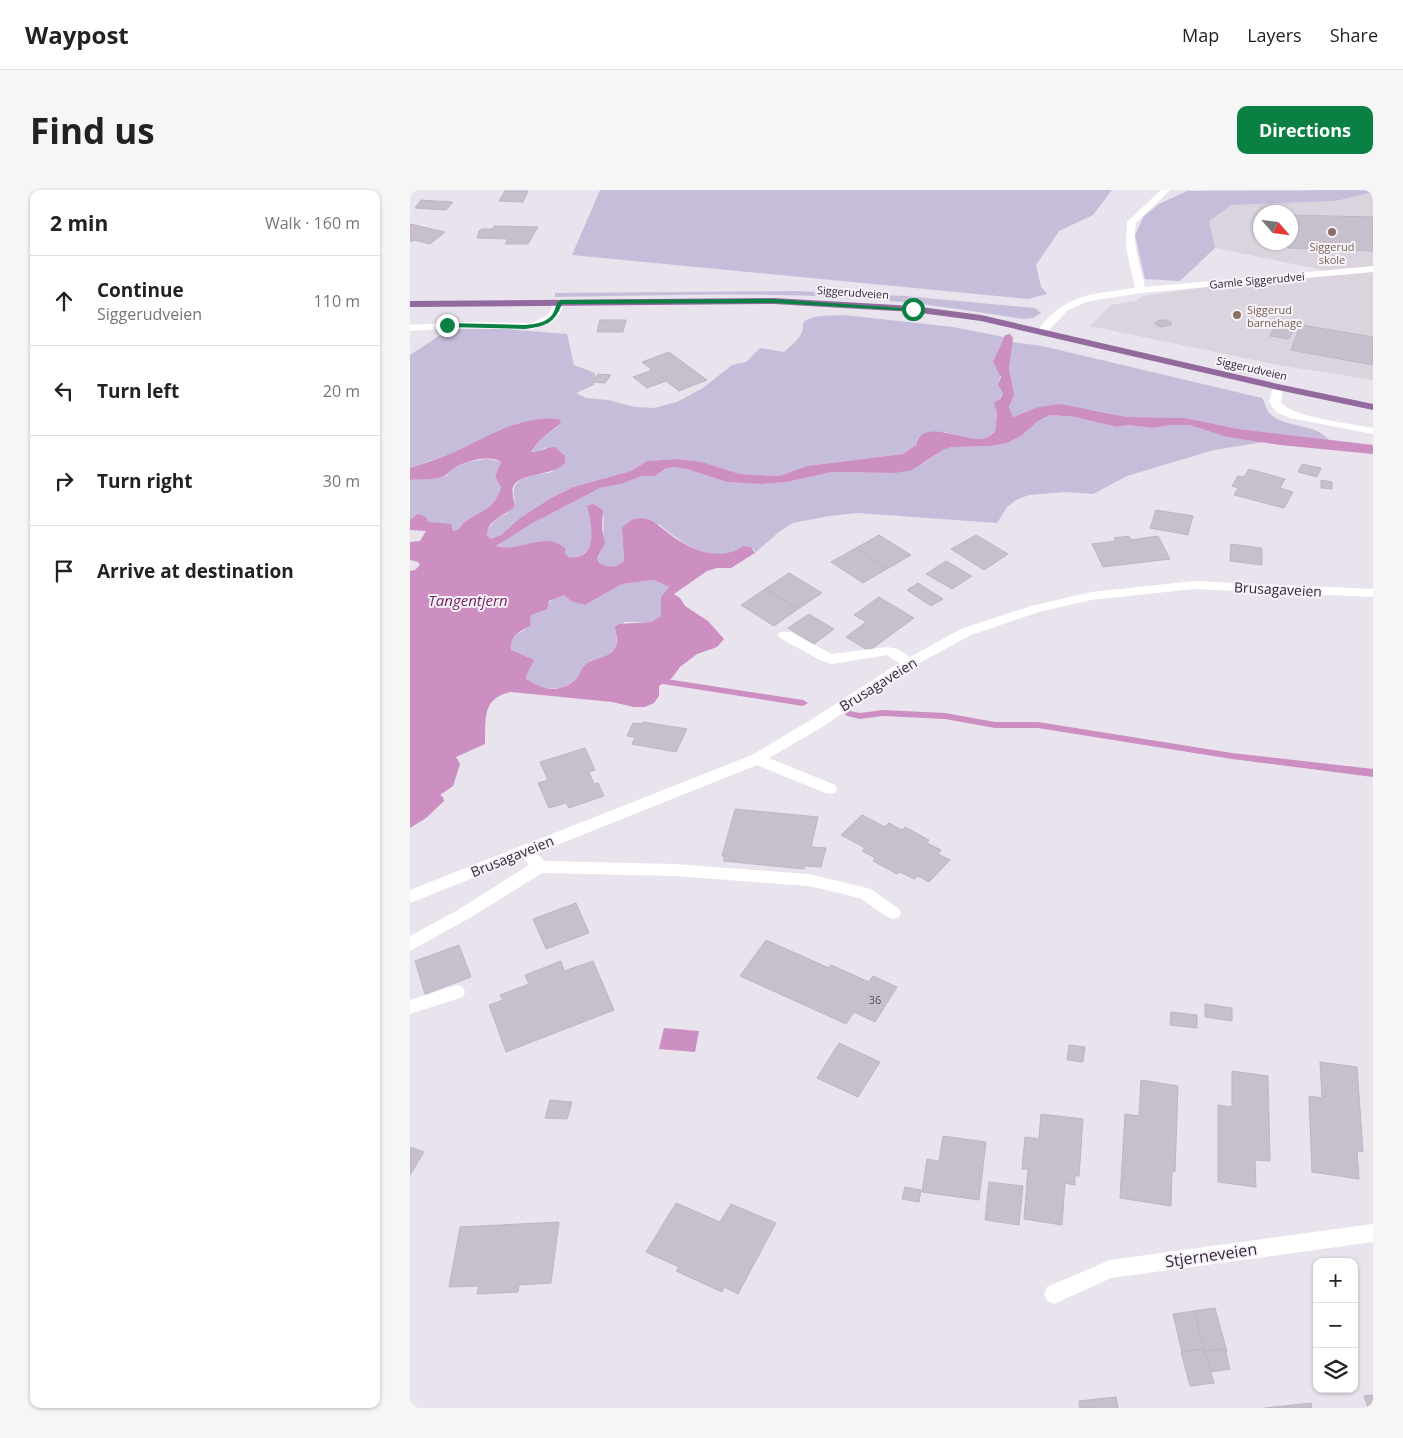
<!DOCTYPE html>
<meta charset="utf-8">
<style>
body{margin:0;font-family:"Open Sans",sans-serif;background:#f6f6f6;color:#222}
.controls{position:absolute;right:15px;bottom:15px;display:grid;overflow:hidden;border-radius:10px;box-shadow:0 1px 4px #0004}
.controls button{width:45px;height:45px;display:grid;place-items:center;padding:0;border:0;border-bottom:1px solid #e0e0e0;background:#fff;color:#222;font:25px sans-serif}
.compass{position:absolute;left:843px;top:15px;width:45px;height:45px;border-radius:50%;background:#fff;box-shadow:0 1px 4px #0004;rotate:118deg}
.stop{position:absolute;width:15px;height:15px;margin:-11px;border:4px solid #0b8043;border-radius:50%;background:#fff}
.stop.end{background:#0b8043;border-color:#fff;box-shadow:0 1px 5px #0008}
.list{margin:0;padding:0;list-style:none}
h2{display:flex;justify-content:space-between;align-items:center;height:65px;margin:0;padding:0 20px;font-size:21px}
h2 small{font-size:16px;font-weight:400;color:#767676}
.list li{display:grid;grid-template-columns:32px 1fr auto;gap:15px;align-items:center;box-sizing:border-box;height:90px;padding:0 20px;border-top:1px solid #e0e0e0}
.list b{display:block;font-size:19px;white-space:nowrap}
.list p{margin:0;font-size:16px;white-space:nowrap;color:#767676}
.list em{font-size:16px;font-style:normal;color:#767676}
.icon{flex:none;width:28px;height:28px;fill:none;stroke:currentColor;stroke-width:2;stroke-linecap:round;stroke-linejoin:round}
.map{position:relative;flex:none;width:963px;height:1218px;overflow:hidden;border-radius:10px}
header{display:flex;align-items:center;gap:30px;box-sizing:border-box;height:70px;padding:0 25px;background:#fff;border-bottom:1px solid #e0e0e0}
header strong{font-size:24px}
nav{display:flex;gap:28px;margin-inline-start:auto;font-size:18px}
.intro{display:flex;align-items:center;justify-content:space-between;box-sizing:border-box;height:120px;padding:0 30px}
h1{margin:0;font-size:35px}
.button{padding:12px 22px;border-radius:10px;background:#0b8043;color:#fff;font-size:18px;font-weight:700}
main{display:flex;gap:30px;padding:0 30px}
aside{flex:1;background:#fff;border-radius:10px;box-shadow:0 1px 4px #0004}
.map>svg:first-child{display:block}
.built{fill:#dbd4df;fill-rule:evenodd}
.green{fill:#c6bddb}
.water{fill:#cd8ec1;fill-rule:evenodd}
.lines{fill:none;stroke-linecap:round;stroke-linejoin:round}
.stream{fill:#cd8ec1;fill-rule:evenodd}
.building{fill:#c7bfcc;stroke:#bfb5c5}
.minor{fill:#fff;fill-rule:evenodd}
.major{fill:#936a9e;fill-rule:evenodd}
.route{fill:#0b8043}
.education-dot{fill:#8d6e63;stroke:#f6f3f8;stroke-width:2}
.labels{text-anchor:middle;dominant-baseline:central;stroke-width:4;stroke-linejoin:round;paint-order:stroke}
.far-education-label{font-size:11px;fill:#785e54;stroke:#f6f3f8}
.far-street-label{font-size:11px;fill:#36243c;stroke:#f6f3f8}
.number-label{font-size:11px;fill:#5a4b60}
.street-label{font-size:14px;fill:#36243c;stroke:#f6f3f8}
.water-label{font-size:15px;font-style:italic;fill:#742163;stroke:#f6f3f8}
.near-street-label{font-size:16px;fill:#36243c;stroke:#f6f3f8}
</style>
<header>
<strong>Waypost</strong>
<nav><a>Map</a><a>Layers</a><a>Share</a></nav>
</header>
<div class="intro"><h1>Find us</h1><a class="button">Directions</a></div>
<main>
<aside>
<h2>2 min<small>Walk · 160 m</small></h2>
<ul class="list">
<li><svg class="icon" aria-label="ahead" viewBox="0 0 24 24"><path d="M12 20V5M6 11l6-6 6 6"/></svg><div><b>Continue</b><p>Siggerudveien</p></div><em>110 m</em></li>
<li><svg class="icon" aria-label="left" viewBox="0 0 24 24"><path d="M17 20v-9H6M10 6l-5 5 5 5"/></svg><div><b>Turn left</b></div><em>20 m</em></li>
<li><svg class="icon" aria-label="right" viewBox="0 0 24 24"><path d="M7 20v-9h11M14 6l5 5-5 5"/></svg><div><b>Turn right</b></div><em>30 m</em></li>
<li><svg class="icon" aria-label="arrive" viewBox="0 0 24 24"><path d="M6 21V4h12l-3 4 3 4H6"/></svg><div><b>Arrive at destination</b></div></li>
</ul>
</aside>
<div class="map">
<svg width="963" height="1218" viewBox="0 0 963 1218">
<rect width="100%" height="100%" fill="#e8e3ec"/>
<!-- built -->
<path class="built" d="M963,2V190L868,175L680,136L701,115L726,111L733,106L913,80L805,58L799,31L822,15L926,11ZM851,22H881V52H851Z"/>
<!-- green -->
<g class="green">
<path d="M190,0H702L683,25L649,41L626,75L631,97L637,104L618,109L162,65Z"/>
<path d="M963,0V2L926,11L822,15L799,31L805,58L770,91L735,89L725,45L734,26L749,14L777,1Z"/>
<path d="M385,101L494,106L625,118L631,123L623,128L612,129C551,119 490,110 429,107C334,102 239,106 145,107V103Z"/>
<path d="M434,125L543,137L594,147C593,151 590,155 589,158C587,171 593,184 588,195L593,203L585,218L587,224L585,242L574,249L556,248L535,242L507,249L506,255L493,264L397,276L369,286L330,284L292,272L268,269L237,271L221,281L163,297L141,308L110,328L91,345L79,349L77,345L76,341L88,328L98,323L105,310C97,286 126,285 143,282L136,257L128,262L121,263L130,250L147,237L110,233L37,265L0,278V165L29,146L36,139H95L157,144L164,175L185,183L184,195L166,203L176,208L198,210L225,217L244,218L267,212L293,198L322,175L336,172L350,158L374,162C380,156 389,150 392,142C394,138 391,134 395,131C405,124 423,126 434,125Z"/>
<path d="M602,152L632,156L852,208C855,212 856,219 859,223C875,239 904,232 919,250L829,239L775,228L717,227L682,220L618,221L603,227L599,217L603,205L599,179Z"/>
<path d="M639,225L665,227L707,237L718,235L743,238L761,235H779L817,247L854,252L804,260L717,286L683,304L655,302L619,305L606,310L597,317L587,333L448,323L419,326L383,333L370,341L345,363L344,359L333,356C304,377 271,353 249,334L212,338L214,371C205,378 199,378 189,373L187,368C197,354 192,341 194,326L177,318C185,334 186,371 159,367L155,364V358C134,340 110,363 86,356L121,334L190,298L211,294L232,286H245L255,279L263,277L277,279L317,292L351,294L377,292L422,282L485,283L514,273L533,260L542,257L581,256L597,253L611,246L628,231Z"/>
<path d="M77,269L91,272L85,286L91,299C83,321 74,319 56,331C50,335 51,340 43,341L41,337L19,332L15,326L8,325L0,330V290L29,288L37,286L43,278L58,272Z"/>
<path d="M244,390L259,397L251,407V426L241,432H215L205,440L207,451L204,460L190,470H181L173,477L167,489L152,498H129L116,489L117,484L122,474L116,467L100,460C101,440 108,447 118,437C121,434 120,430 121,425C137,420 139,407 154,405L159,409L175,415L212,394Z"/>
</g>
<!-- water -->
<g class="water">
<path d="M600,144L603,148L599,179L604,205L599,217L603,227L629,217L650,214L717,227L775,228L829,239L963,255V264L870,255L817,247L779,235H761L743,238L718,235L707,237L665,227L640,225L628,231L611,246L597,253L581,256L542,257L533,260L502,280L485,283L422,282L377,292L351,294L317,292L277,279L263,277L255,279L245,286H232L211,294L190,298L121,334L86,356C110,363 134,340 155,358V364L159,367C189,371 182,333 177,316L183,314L193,320L192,339L195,353L187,368L189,373C199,378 205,378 214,371L212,338C234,314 250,339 268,350C287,362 312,371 333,356L341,357L345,363L321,378H307L297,381L264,404L270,408L275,416L298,431L314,449L307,457L287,464L270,477L262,488L249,496V506L244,513L235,517H224L202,512L101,502C71,508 76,530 75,554L46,567L50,574L43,596L30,605L33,607L34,611L16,628L0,638V381L5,380L10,375L8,372L0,370V352L10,351L16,341L0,340V330L8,324L15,326L19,332L41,334L43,341C51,340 50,335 56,331C73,319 83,321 91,298L85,286L91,272C79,264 56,271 44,278C39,281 38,285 32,287C22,290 10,289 0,290V278C12,274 25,270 37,265C72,251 109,224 149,229L151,233L130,250L121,262C129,263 136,257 145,257L155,266V273C142,287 109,282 103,297C101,303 105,310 104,317C96,325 76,331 77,345L80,349L91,345L110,328L141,308L163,297L221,281L237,271L268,269L292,272L330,284L369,286L397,276L493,264L506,255C513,226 556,254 575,248C578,247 582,244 585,242L587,224L584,213L591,208L593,203L588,195L591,187L583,172L595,145ZM244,390L259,397L251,407V426L241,432L209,434L205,437C205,442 208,448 207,452C204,470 183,466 174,476C170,480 170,486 166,489C150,504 132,500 116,489L117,484L124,470L101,460C100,445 108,443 120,436L121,425L137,419L139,411L154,405L161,411L175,415L212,394Z"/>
<path d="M254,838L289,841L285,862L249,859Z"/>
</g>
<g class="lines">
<!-- stream -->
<g class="stream">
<path d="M256,489L393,510L398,513L393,516L253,494L251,492L253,490Z"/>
<path d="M473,520L535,523L585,532H628L822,563L963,579V587L822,569L628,538H585L535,529L473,526L450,529L437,526L435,524L440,521L450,523Z"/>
</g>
</g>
<!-- building -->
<g class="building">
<path d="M95,1H118L113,12L89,11Z"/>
<path d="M11,10L43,12L36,20L5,18Z"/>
<path d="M881,25L963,27V61L878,58L876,52H881Z"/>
<path d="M0,34L35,42L20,54L4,50L1,52Z"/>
<path d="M84,36L128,37L118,54H95L98,49L67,48L69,41L72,39H82Z"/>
<path d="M190,130H216L213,142H187Z"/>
<path d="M750,130H756L761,132V135L750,137L745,134L746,132Z"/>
<path d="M866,132L885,136L879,149L860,146Z"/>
<path d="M892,135L963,147V175L881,160L890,136Z"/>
<path d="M259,162L297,190L269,201L256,191L237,198L223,187L242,180L232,172Z"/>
<path d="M188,184L201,185L195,193L182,192Z"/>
<path d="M892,274L911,278L907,287L888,282Z"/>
<path d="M839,279L875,289L870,298L883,302L874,318L824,305L828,298L822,296L828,286L834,287Z"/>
<path d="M911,290L922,292V299L911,298Z"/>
<path d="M746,320L783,326L778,345L740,338Z"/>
<path d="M469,345L501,365L477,379L446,358Z"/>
<path d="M566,345L598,364L574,380L541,359Z"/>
<path d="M719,346L721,350L748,346L760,369L693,377L682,354L706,351L704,348Z"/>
<path d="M821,354L852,358V375L820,371Z"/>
<path d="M446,358L477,379L453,393L421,372Z"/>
<path d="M536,371L562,386L542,399L516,384Z"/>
<path d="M379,383L412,403L388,419L355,399Z"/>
<path d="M508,393L533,409L521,416L497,400Z"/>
<path d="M355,399L388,419L364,436L331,415Z"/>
<path d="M469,407L504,428L459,461L436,447L456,432L444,425Z"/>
<path d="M399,424L424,439L404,454L378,438Z"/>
<path d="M233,532L277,539L266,562L222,554L225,547L217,546L223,533L232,534Z"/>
<path d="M175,558L185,580L179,582L184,594L188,593L194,606L159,618L156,613L139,618L128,593L138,590L130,572Z"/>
<path d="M325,619L408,627L401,657L416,658L411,677L395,676L394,679L313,671L315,667L312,666Z"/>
<path d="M452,625L475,637L479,633L492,640L495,637L519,650L517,653L531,660L528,664L540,670L519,692L508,686L504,689L490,682L487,684L463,671L465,668L452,661L455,658L431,645Z"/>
<path d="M166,713L179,743L136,759L123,729Z"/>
<path d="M356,750L419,778L421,775L459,792L463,786L487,797L465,832L444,822L436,834L330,786Z"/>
<path d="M49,755L61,787L15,804L5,771Z"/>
<path d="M151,771L154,781L183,771L204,820L96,862L79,815L93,810L90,805L119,794L115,785Z"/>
<path d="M795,814L822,818V831L795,827Z"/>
<path d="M761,822L787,825V838L760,835Z"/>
<path d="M429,853L470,872L448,907L407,888Z"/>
<path d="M659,855L675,857L673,872L657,870Z"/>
<path d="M910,872L947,877L953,962L947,961L949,989L902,982L899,906L912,908Z"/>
<path d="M822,881L858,886L860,971L845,970L846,997L808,992V915L822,917Z"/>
<path d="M731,890L768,896L765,982L762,981L761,1016L710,1008L715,924L729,926Z"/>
<path d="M140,910L162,912L157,929L135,928Z"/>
<path d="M631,924L673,929L669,986H665V995L655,993L652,1035L614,1029L618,979H612L615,947L629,949Z"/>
<path d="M533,946L576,952L569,1010L512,1002L517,969L529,971Z"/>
<path d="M0,957L14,962L0,985Z"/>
<path d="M579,992L613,996L609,1035L575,1030Z"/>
<path d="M495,997L511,1000L509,1012L492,1009Z"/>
<path d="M266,1013L310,1032L321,1014L366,1033L328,1104L314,1097L312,1102L266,1081L269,1077L236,1062Z"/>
<path d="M149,1032L141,1093L109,1095L108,1102L67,1104L69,1096L39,1097L50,1037Z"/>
<path d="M805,1118L817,1162L815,1159L795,1161L794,1159L784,1121Z"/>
<path d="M784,1121L794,1159L772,1162L763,1124Z"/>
<path d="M794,1159L804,1193L780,1196L771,1162Z"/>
<path d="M815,1159L820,1179L801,1182L795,1161Z"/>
<path d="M963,1205V1218H958L954,1206Z"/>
<path d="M706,1207L708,1218H670L669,1211Z"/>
<path d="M901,1213L902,1218H855Z"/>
</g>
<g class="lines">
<!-- minor -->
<g class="minor">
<path d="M751,0H760L726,33C722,55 730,75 735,97L963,76V82L731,103L692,109L676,112L658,120L636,143H628L627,141C655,103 683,104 725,98L716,57L717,32Z"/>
<path d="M150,109L155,112L150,123L141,133L122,139L48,138L0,141V135L48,132L122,133L138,125L146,110Z"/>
<path d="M868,194L873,197L871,212C880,227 943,234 963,238V244L880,228L866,222L859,212L863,197Z"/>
<path d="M784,391L963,399V407L784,399L681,410L629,422L561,445L504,476L409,539L359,568L425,595L427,599L425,603L420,604L415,603L347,575L127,663L134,671L265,674L399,684L461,699L489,719L491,723L489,727L483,729L477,727L450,708L399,696L265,686L132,683L58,729L0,761V746L46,721L119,675L113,668L0,713V700L342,565L399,531L489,473L477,465L422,474L410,470L370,448L368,445L370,442H380L422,464L477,457L488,459L500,467L551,439L621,416L681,402Z"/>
<path d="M47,795L53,797L55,802L53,807L0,824V810Z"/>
<path d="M963,1034V1052L701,1088L644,1114L637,1111L634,1104L637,1097L700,1070Z"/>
</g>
<!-- major -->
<path class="major" d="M364,108L503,116L571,125L868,194L963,214V220L868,200L571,131L503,122L364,114L0,117V111Z"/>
</g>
<!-- route -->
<path class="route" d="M364,109L506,119L503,121L364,113L152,114C144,134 136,136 115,139L37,137L34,135L37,133L115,135C124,134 136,133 142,125C146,120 145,114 150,110Z"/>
<!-- markers -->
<g class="education-dot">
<circle cx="922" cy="42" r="5"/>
<circle cx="827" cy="125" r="5"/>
</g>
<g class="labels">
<!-- far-education labels -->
<g class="far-education-label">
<text x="922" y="56">Siggerud<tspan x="922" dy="13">skole</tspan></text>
<text x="837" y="119" text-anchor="start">Siggerud<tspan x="837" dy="13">barnehage</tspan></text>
</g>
<!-- far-street labels -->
<g class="far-street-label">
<text transform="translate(847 90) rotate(-5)">Gamle Siggerudvei</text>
<text transform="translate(443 102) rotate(4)">Siggerudveien</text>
<text transform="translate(842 178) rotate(13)">Siggerudveien</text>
</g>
<!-- number labels -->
<g class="number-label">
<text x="465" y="809">36</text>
</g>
<!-- street labels -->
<g class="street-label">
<text transform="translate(868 399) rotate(3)">Brusagaveien</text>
<text transform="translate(468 494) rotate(-32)">Brusagaveien</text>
<text transform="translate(102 666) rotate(-22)">Brusagaveien</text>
</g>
<!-- water labels -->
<g class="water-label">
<text x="58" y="410">Tangentjern</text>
</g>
<!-- near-street labels -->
<g class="near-street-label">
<text transform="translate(801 1065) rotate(-8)">Stjerneveien</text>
</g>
</g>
</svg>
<div class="controls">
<button>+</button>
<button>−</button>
<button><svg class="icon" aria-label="layers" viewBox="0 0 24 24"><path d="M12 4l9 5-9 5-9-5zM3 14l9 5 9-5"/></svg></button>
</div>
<svg class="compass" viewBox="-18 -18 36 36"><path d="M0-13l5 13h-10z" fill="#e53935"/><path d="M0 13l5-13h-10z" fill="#767676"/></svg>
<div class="stop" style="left:503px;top:119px"></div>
<div class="stop end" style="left:37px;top:135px"></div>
</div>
</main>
